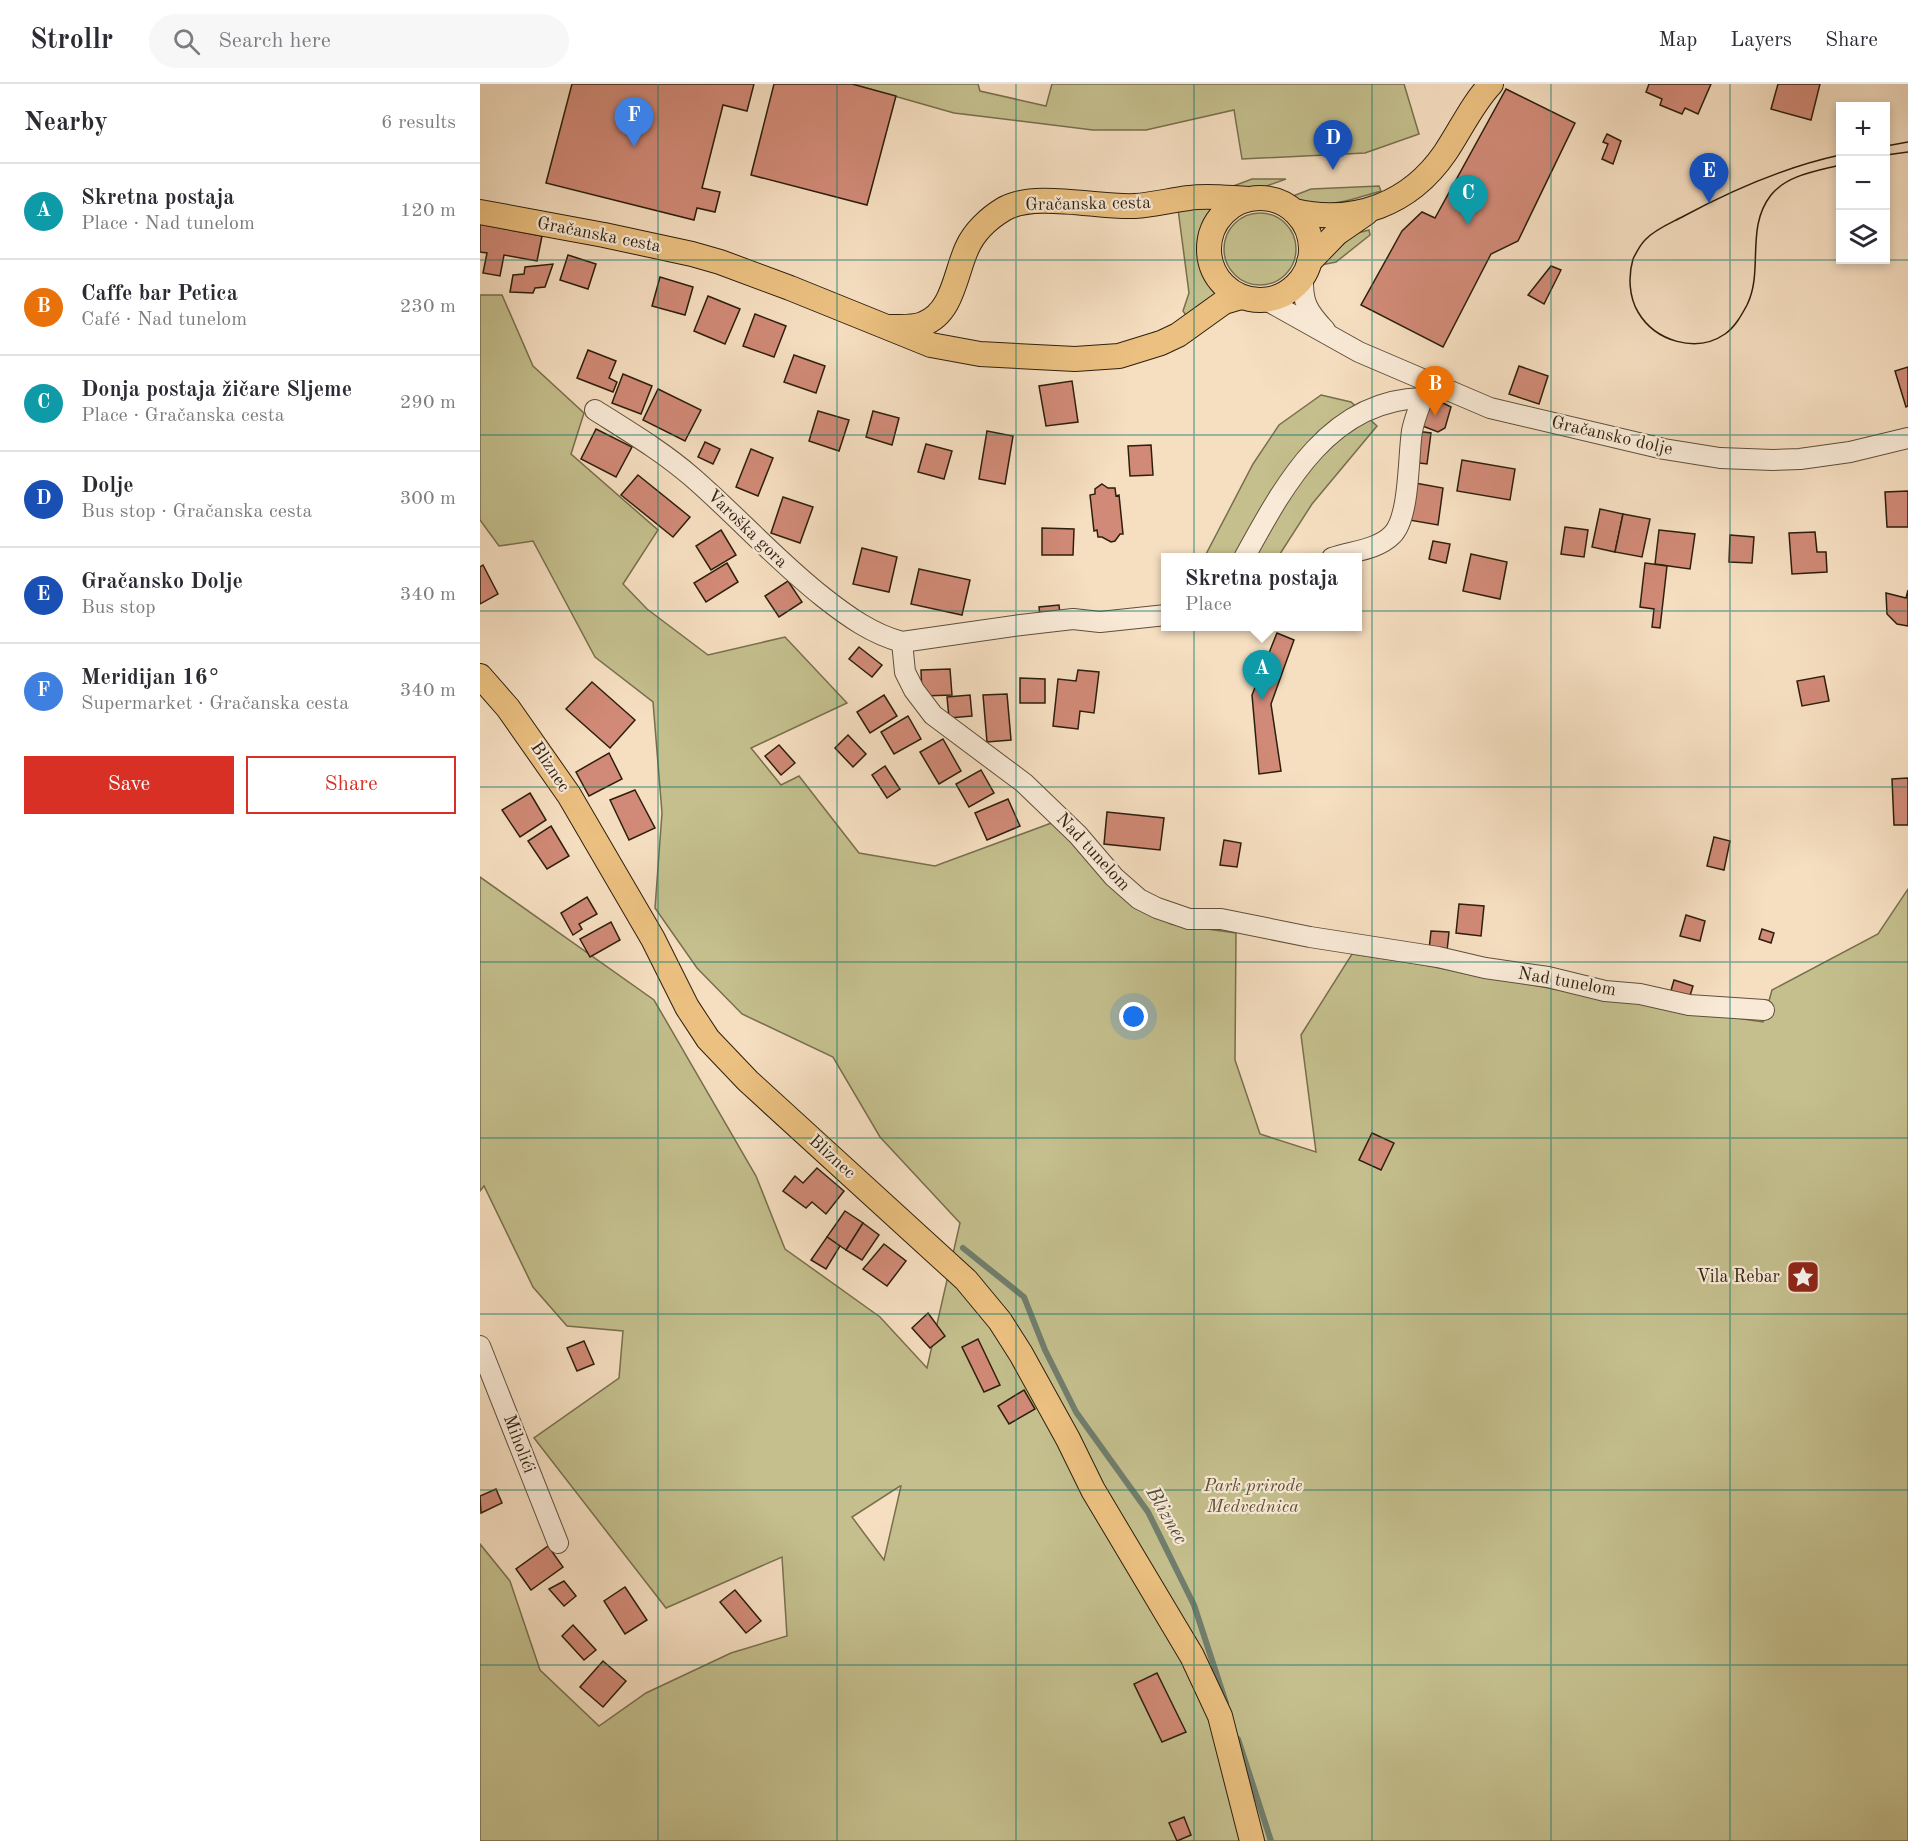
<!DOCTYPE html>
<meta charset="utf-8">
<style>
body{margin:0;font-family:"Old Standard TT",serif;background:#f7f7f7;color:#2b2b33}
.controls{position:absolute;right:18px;top:18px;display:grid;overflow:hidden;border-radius:0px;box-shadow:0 3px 9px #0003}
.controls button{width:54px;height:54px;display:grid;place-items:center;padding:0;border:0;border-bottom:2px solid #e1e1e2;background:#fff;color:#2b2b33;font:30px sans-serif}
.you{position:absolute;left:654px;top:933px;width:21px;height:21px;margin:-15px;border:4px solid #fff;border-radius:50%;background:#1a73e8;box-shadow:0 0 0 9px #1a73e833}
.badge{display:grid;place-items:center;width:39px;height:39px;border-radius:50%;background:#d93025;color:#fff;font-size:20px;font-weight:700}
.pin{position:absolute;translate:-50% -50px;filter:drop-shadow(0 2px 3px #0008)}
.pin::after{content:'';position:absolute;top:32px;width:21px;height:18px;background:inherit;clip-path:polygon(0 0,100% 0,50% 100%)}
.popup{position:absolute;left:681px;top:469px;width:201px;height:78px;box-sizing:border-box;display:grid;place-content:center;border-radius:0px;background:#fff;filter:drop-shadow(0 2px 4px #0005);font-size:20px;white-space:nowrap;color:#7c7c81}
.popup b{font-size:22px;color:#2b2b33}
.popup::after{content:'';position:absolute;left:50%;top:100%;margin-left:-12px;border:12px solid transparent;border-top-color:#fff}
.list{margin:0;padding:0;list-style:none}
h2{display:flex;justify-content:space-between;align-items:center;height:78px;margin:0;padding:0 24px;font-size:26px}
h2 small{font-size:20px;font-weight:400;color:#7c7c81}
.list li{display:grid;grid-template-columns:39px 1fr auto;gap:18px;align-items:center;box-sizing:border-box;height:96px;padding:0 24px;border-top:2px solid #e1e1e2}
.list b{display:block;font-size:22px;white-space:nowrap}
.list p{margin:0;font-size:20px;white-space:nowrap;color:#7c7c81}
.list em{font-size:20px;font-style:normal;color:#7c7c81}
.actions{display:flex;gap:12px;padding:18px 24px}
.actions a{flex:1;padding:14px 0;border:2px solid #d93025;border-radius:0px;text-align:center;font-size:21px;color:#d93025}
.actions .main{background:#d93025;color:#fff}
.icon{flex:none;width:33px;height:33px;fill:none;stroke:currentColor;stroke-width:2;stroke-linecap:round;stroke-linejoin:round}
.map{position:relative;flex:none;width:1428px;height:1757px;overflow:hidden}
header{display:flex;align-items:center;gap:36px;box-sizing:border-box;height:84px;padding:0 30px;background:#fff;border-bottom:2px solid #e1e1e2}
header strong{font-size:28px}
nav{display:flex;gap:33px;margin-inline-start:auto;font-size:21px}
.search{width:420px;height:54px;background:#f7f7f7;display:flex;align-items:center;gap:15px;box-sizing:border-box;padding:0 21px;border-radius:33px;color:#7c7c81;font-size:22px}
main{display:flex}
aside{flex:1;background:#fff}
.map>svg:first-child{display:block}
.green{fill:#c4bf8d;stroke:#786f4d;stroke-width:1.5;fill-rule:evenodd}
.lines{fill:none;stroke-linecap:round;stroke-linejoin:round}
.stream{stroke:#717e6d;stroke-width:6}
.building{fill:#d18a77;stroke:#2d1f0d;stroke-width:1.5}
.minor-casing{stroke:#5f4f3a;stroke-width:22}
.major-casing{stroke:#2d1f0d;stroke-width:26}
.minor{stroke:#f9ead7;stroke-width:20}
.major{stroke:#ebc080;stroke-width:24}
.tram{stroke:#2d1f0d;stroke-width:1.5}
.grid{fill:none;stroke:#0f766e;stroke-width:1.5;stroke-opacity:0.55}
.labels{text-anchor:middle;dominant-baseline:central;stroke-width:4.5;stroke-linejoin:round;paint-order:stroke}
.street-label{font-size:18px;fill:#2d1f0d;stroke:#f9ead7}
.poi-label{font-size:18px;fill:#2d1f0d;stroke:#f9ead7;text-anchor:end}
.park-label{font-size:18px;font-style:italic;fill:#5a4f33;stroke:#f9ead7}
.water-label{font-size:20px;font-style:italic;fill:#4f4e3d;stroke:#f9ead7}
</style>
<header>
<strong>Strollr</strong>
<div class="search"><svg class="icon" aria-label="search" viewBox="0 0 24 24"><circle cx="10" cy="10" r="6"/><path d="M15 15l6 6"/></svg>Search here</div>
<nav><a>Map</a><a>Layers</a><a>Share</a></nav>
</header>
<main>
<aside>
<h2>Nearby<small>6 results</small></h2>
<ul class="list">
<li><span class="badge" style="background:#0f9aa8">A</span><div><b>Skretna postaja</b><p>Place · Nad tunelom</p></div><em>120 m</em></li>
<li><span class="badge" style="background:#e8710a">B</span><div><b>Caffe bar Petica</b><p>Café · Nad tunelom</p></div><em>230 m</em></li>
<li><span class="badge" style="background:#0f9aa8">C</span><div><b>Donja postaja žičare Sljeme</b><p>Place · Gračanska cesta</p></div><em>290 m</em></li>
<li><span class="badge" style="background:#1a4fb4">D</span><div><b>Dolje</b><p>Bus stop · Gračanska cesta</p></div><em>300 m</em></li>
<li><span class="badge" style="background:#1a4fb4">E</span><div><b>Gračansko Dolje</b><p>Bus stop</p></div><em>340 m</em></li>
<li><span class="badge" style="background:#3f7fe0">F</span><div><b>Meridijan 16°</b><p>Supermarket · Gračanska cesta</p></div><em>340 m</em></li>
</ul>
<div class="actions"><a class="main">Save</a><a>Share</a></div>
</aside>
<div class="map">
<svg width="1428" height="1757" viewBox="0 0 1428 1757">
<rect width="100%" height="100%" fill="#f6dfc1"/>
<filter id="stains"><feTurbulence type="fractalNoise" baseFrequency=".00333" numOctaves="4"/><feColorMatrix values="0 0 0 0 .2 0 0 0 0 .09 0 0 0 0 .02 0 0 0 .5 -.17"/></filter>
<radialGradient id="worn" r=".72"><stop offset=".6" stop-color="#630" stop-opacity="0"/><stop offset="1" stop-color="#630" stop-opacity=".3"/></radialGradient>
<!-- green -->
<g class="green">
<path d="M372,0H498L500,7L566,22L572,0H924L939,50L885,69L762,75L754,26L666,46H613L474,29Z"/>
<path d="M772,95H806L781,104H748Z"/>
<path d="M899,102L901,107C875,114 837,130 813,112L831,105Z"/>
<path d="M733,123L725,140L717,164L724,194L736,209L729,217L707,233L703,227L709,209L698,125Z"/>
<circle cx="780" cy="165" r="36"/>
<path d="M889,146L890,151L856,178L841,181L874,150Z"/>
<path d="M0,211H22L53,282L104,329L91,370L178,446L143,500L167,525L228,571L305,553L367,619L271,664L301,701L319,692L379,769L455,782L577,737L637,806L691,840L756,849L755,976L780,1050L836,1068L821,951L872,870L932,879L1128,915L1283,938L1292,906L1398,850L1428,805V1757H0V1460L30,1497L60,1586L119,1642L166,1609L251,1569L307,1552L302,1473L186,1524L54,1354L139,1294L143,1247L87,1242L53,1203L4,1102L0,1107V793L174,916L276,1092L305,1165L400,1233L447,1284L480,1139L400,1053L353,973L262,930L217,884L175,824L182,729L173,618L115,573L53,457L19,462L0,436ZM420,1402H421L404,1476L372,1433Z"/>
<path d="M841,311L871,318L897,342L832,420L798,473L724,474L773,380L799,341Z"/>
</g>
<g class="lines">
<!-- stream -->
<g class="stream">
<path d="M483,1164L544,1213L565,1266L596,1328L668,1428L714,1521L746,1619"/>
<path d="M758,1655L791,1757"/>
</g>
</g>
<!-- building -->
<g class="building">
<path d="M92,0H274L267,27L243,21L222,104L240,108L235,128L217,124L214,136L66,99Z"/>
<path d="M294,0H372L416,12L387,121L271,91Z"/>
<path d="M1169,0H1231L1218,30L1205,24L1202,30L1180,21L1182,15L1166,8Z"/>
<path d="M1298,0H1340L1331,36L1291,25Z"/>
<path d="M1026,5L1095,39L1038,157L1011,170L963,263L881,221L922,147L942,128L955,134Z"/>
<path d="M1127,50L1141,57L1133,80L1122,75L1128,60L1123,58Z"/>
<path d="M0,140L62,152L57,177L24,171L20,192L3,189L7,169L0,168Z"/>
<path d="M88,171L116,180L108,205L80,196Z"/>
<path d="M73,180L65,203L55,204L53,209L30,208L33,191L44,190L45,183Z"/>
<path d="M1071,182L1081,186L1064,220L1048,211Z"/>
<path d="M180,193L213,203L205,231L172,222Z"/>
<path d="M228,212L260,225L245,260L214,247Z"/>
<path d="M275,230L306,242L294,273L263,262Z"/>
<path d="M108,266L136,277L129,294L137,298L133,308L97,294Z"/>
<path d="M314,271L345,282L336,309L304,298Z"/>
<path d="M1039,282L1068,292L1059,320L1029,310Z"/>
<path d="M1428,283V322L1426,323L1415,287Z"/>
<path d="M143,290L172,302L161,330L132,319Z"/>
<path d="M592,297L598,338L566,342L559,302Z"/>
<path d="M178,305L221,326L205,357L163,336Z"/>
<path d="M955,315L971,323L965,344L958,348L940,341L945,322L953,318Z"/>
<path d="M338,327L369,336L359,367L329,357Z"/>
<path d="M393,327L419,334L412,361L386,353Z"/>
<path d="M116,345L152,363L136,393L101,375Z"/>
<path d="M507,347L533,352L525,400L499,395Z"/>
<path d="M936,347L951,349L947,380L932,378Z"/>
<path d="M225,358L240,365L233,380L218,373Z"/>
<path d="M446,360L472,367L464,395L438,388Z"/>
<path d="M671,361L673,391L650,392L648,362Z"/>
<path d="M271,365L293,374L278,412L256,403Z"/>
<path d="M982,376L1035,385L1030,416L977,407Z"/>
<path d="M158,391L210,433L193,453L141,411Z"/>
<path d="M935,399L963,404L958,441L929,436Z"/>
<path d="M622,400L628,404H635L636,412L639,411L643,450H640L635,457L631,458L622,453H618L617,446L614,447L610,411L615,410V405Z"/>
<path d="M1428,407V443H1407L1405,408Z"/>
<path d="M303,413L333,423L320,459L291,449Z"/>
<path d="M1120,425L1143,430L1135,468L1112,463Z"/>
<path d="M1143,430L1170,435L1162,473L1135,468Z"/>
<path d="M1085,443L1108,446L1104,473L1081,470Z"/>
<path d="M562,444L594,445L593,471H562Z"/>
<path d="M241,446L256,471L231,486L216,462Z"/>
<path d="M1179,446L1215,450L1210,485L1175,480Z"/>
<path d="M1335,448L1337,468H1346L1347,488L1312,490L1309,449Z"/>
<path d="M1250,451L1274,453L1272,479L1249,478Z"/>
<path d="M953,457L970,460L966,479L949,475Z"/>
<path d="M382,464L417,473L409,508L373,500Z"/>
<path d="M991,470L1027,478L1020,515L983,507Z"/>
<path d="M247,479L258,498L226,518L214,499Z"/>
<path d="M1165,479L1187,482L1180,544L1172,543L1174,525L1160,523Z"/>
<path d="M3,481L18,510L0,520V483Z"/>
<path d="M439,485L490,496L482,531L431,520Z"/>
<path d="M308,497L322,518L299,533L285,512Z"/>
<path d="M1428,506V542L1417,540L1407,530L1406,509L1426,514Z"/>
<path d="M579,521L580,530L560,532L559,523Z"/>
<path d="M797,549L814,556L791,620L801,687L779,690L772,611Z"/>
<path d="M379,563L402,581L392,593L369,575Z"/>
<path d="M470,585L472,611L442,612L441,586Z"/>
<path d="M598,586L619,588L614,629L600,627L598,645L573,642L578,595L596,597Z"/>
<path d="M1344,592L1349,617L1322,622L1317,597Z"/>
<path d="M540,594L565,595V619H540Z"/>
<path d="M112,598L155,636L130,664L86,625Z"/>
<path d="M527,610L531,656L507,658L503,611Z"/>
<path d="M404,611L417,632L390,649L377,628Z"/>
<path d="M490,611L492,632L469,634L467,613Z"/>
<path d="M428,632L441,655L414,670L401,648Z"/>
<path d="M368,651L386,670L373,683L355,664Z"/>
<path d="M463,655L481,687L459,700L440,668Z"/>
<path d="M299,661L315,679L301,691L285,672Z"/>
<path d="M129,669L142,695L109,712L96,688Z"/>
<path d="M405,682L420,705L407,714L392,691Z"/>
<path d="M501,686L514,709L489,723L476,700Z"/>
<path d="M1428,694V741H1414L1412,695Z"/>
<path d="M155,706L175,744L149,756L130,716Z"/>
<path d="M50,709L66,736L40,753L22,726Z"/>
<path d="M528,715L540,742L507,756L495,729Z"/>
<path d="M627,728L684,734L680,766L624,760Z"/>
<path d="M71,742L89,772L67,785L48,757Z"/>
<path d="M1234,753L1250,757L1244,786L1227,782Z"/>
<path d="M744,756L761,759L757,783L740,781Z"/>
<path d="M107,813L117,830L99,840L102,845L93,851L81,829Z"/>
<path d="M979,820L1004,822L1001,852L976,849Z"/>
<path d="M1206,831L1225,837L1220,857L1200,852Z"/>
<path d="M131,838L140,856L110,873L100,855Z"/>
<path d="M1282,845L1294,849L1291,859L1279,855Z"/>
<path d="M951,847L969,848L967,867L949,866Z"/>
<path d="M1194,896L1213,902L1209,915L1190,910Z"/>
<path d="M892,1049L914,1059L901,1086L879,1076Z"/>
<path d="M337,1084L364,1107L346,1130L332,1118L326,1124L303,1107L315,1092L323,1099Z"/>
<path d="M365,1127L383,1139L366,1166L347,1153Z"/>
<path d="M383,1139L399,1151L382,1176L366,1166Z"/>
<path d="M347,1153L360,1162L346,1185L331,1176Z"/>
<path d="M404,1160L426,1177L407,1202L383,1185Z"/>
<path d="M448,1229L465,1252L450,1264L432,1244Z"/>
<path d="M498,1255L520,1301L504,1308L482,1263Z"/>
<path d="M104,1257L114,1280L97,1287L87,1264Z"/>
<path d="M544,1306L555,1325L529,1340L518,1322Z"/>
<path d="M16,1405L22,1419L1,1429L0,1412Z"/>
<path d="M68,1462L83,1483L51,1506L36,1485Z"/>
<path d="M84,1497L96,1512L84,1522L69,1505Z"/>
<path d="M145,1503L167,1536L145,1550L124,1517Z"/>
<path d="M255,1506L281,1537L266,1549L240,1518Z"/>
<path d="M93,1541L116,1566L104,1576L82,1552Z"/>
<path d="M123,1577L146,1597L123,1623L100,1603Z"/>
<path d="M677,1589L706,1648L682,1658L654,1600Z"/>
<path d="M704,1733L711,1751L697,1757L689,1739Z"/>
</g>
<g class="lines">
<defs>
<g id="minor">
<path d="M823,192C822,218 827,227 845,246"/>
<path d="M786,216L879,268L1010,324L1184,365L1240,374L1293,376L1320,375L1370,368L1428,354"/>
<path d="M115,326C148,347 182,367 212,393C257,432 296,476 343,513C367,532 392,550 422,558L541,541L593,535L620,538L686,531"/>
<path d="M764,474C804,401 849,316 942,314"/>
<path d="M852,474C872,467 897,466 912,451C930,434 928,372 932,347C935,332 941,318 947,304"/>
<path d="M422,558L425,588L434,606L453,631L544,699L598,751L634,793L659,815L677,824L709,835H741L830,853L958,873L1005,884L1068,893L1125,907L1160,910L1209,921L1284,926"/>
<path d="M0,1262L78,1459"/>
</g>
<g id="major">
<circle cx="780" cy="165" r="51"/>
<path d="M814,127C874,141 930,120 965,69C980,47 992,20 1011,0"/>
<path d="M0,128L124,151L212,170L240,178L310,204L451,261L500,270L595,275L639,272L681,259L698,251L744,218L761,213"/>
<path d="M829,178L857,149L886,129"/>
<path d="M411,243C421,243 433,244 443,240C473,229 475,190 487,164C494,148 509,134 524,125C554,107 619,124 655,122C673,121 691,116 709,114C728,111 748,114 768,115"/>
<path d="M0,592L28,624L89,711L173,855L207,923L228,955L268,997L486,1196L520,1237L541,1270L588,1355L613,1406L712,1572L740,1632L772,1757"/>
</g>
</defs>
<!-- minor casing -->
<use href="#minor" class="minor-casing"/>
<!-- major casing -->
<use href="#major" class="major-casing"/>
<!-- minor -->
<use href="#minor" class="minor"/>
<!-- major -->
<use href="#major" class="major"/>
<!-- tram -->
<g class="tram">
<path d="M1406,62L1428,58"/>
<path d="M1360,71C1305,83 1254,105 1204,132C1191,139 1175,145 1165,156C1160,161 1156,169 1153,175C1148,192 1149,213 1158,228C1175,257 1216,270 1245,250C1255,243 1261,232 1267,221C1284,187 1265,144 1291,111C1307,91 1337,87 1360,81"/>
<path d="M1406,71L1428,68"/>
</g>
</g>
<!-- grid -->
<path class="grid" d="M178,0V1757M357,0V1757M536,0V1757M714,0V1757M892,0V1757M1071,0V1757M1250,0V1757M0,176H1428M0,351H1428M0,527H1428M0,703H1428M0,878H1428M0,1054H1428M0,1230H1428M0,1406H1428M0,1581H1428"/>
<!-- icons -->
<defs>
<symbol id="sight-square" viewBox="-11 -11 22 22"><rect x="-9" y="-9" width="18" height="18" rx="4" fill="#8f2418" stroke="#f9ead7"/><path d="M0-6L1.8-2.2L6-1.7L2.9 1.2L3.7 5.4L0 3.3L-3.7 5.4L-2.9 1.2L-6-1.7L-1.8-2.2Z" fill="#fff"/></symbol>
</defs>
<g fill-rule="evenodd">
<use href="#sight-square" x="1304" y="1174" width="38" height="38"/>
</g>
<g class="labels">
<!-- street labels -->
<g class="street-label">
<text transform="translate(608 120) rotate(-1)">Gračanska cesta</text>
<text transform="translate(119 151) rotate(11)">Gračanska cesta</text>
<text transform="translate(1132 352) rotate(13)">Gračansko dolje</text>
<text transform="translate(267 445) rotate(44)">Varoška gora</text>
<text transform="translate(70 683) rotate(56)">Bliznec</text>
<text transform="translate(613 768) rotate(47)">Nad tunelom</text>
<text transform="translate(1087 898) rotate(10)">Nad tunelom</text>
<text transform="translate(352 1073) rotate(42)">Bliznec</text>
<text transform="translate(39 1360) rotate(69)">Miholići</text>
</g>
<!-- poi labels -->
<g class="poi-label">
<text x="1300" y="1193">Vila Rebar</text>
</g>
<!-- park labels -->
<g class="park-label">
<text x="773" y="1402">Park prirode<tspan x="773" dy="21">Medvednica</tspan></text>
</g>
<!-- water labels -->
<g class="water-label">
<text transform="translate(686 1432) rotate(60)">Bliznec</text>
</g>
</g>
<rect width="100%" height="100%" filter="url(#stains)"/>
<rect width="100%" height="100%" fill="url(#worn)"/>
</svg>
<div class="controls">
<button>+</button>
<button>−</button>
<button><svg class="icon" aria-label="layers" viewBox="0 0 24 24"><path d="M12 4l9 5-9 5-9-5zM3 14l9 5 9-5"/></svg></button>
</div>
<div class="you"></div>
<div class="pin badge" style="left:782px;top:616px;background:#0f9aa8">A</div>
<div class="popup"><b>Skretna postaja</b>Place</div>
<div class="pin badge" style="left:955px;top:332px;background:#e8710a">B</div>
<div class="pin badge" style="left:988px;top:141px;background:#0f9aa8">C</div>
<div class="pin badge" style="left:853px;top:86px;background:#1a4fb4">D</div>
<div class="pin badge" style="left:1229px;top:119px;background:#1a4fb4">E</div>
<div class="pin badge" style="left:154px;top:63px;background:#3f7fe0">F</div>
</div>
</main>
